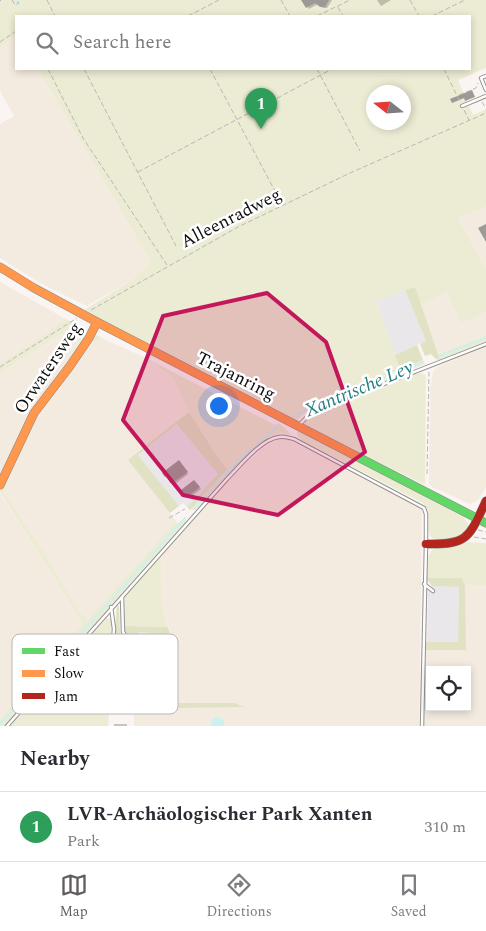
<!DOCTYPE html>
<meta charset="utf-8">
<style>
body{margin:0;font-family:Spectral,serif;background:#f2f2f3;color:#2b2b33}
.controls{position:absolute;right:15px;bottom:15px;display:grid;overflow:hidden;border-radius:0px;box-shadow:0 2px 8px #0003}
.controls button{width:45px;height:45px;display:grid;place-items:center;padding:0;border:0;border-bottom:1px solid #e1e1e2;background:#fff;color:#2b2b33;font:25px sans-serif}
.compass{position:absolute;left:366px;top:85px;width:45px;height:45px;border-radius:50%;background:#fff;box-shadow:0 2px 8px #0003;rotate:287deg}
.you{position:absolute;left:218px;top:405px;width:18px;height:18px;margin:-12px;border:4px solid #fff;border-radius:50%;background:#1a73e8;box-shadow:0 0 0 8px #1a73e833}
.badge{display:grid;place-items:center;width:32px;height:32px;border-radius:50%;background:#605e5d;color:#fff;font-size:16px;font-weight:700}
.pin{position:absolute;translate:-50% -41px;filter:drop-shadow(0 1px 2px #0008)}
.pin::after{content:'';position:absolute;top:26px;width:18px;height:15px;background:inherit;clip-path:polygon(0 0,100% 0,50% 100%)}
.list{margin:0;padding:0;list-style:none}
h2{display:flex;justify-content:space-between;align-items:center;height:65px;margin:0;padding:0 20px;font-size:21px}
h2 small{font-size:16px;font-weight:400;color:#7c7c81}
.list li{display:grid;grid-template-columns:32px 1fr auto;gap:15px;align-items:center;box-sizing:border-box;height:70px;padding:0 20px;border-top:1px solid #e1e1e2}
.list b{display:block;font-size:19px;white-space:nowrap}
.list p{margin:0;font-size:16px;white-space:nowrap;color:#7c7c81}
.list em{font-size:16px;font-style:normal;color:#7c7c81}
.icon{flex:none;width:28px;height:28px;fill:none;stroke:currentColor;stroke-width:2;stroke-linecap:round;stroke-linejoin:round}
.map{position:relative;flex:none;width:486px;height:726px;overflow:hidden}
.search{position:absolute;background:#fff;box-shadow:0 2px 8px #0003;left:15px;right:15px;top:15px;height:55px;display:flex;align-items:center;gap:12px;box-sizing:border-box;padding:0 18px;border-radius:0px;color:#7c7c81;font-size:19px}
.sheet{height:135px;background:#fff}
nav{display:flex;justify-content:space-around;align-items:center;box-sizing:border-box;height:70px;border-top:1px solid #e1e1e2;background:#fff;font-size:14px;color:#7c7c81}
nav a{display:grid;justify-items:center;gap:2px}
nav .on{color:#605e5d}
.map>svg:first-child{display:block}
.industrial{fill:#eae7ea}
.farmland{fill:#f4ebe0;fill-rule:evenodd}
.green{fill:#ececd4;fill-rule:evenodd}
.forest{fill:#e0e2c3}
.water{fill:#ccf1f0}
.shadow{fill:#0003}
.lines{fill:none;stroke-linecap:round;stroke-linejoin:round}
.stream{stroke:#ccf1f0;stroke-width:2}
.building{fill:#9d9997}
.lane-casing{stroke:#949190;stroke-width:4.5}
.fast-casing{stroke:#8a8887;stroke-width:9}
.slow-casing{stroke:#8a8887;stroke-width:9}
.jam-casing{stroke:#8a8887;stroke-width:9}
.path{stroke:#b8b7b6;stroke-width:1;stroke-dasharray:5 2.5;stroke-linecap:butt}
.lane{stroke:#fefefd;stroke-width:2.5}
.fast{stroke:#63d668;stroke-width:8}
.slow{stroke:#ff974d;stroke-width:8}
.jam{stroke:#b3261e;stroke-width:8}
.marked{fill:#c2185b;fill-opacity:0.2;stroke:#c2185b;stroke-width:4;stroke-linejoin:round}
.labels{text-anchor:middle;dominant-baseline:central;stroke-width:5;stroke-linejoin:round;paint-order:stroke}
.street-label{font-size:18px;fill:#0d0d0d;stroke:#fff}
.water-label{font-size:19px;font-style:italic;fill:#227e83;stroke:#fff}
.key{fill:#fff;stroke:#b6b6b6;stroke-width:1}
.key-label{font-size:14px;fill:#0d0d0d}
</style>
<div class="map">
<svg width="486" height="726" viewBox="0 0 486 726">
<rect width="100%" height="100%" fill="#faf5f2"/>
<!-- industrial -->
<g class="industrial">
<path d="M405,290L426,341L395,355L376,301Z"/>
<path d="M178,424L218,474L187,507L183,503L179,506L138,455Z"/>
<path d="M432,586L459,587L458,643L427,642L428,590Z"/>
<path d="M138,632L164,634L160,686L134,685L136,652L127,642Z"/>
</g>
<!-- farmland -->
<g class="farmland">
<path d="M16,36V69H38L151,262L132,280L87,306L40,283L0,258V124L14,116L0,91V47Z"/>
<path d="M486,207V269L458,218Z"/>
<path d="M0,282L66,319L50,329L52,331L0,364Z"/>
<path d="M447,292L461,322L486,312V335L438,354L421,305Z"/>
<path d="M76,324L88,331L87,335L60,374L0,480V373Z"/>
<path d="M99,338H102L148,359L172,376L189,412L129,460L176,521L87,620L79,611L4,493L16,454L30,428L50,395L84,350Z"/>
<path d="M486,346V487L478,500L470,504L432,487L429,484L430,390L433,372L437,367Z"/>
<path d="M281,439L289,440L422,508L419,726H224V722L213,718L210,726H134V709L244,706L235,703L165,704L162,698L170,632L162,607L161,561L158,558L236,472L263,448L274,441Z"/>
<path d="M0,493L83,624L57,652L0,719Z"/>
<path d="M465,585H486V726H424L425,650H465ZM430,670H467V707H430Z"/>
</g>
<!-- green -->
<g class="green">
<path d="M0,0H486V68L458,80L473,115L486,109V207L458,218L486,269V312L461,323L447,292L421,305L414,287L376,301L400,368L423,360L425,364L320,406L304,414L296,421L84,310L132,280L151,262L38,69H470V16H16V36L0,47ZM374,92H404V122H374Z"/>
<path d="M66,319L76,324L0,373V364L51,331L50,329Z"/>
<path d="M97,335L102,338L90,344L84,350L50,395L30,428L16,454L4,493L42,550L79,611L87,620L176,521L178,523L185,517L186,522L5,726H0V719L57,652L83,624L0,492L5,476L28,426L87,343Z"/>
<path d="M486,335V342L440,360L438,354Z"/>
<path d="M148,359L275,425L279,423L292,435L282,433L271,436L250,454L199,507L195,510H190L228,469L221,462L189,412L172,376Z"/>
<path d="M422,373L426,376L425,485L303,425C317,407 391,383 415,374Z"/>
<path d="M300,429L463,517L470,526L467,535C457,540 451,542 440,541C424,539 430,525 428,513C428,509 425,506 423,503L303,441L298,437L297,432Z"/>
<path d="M468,542L486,543V585H465L462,578H426L427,558L432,550L440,547L459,546Z"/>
<path d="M158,558L161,561L162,607L168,627L124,626L125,595Z"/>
<path d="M107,618L112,621L105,712L109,713L108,726H9L94,630L97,629Z"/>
</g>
<!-- forest -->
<g class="forest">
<path d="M415,287L438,354L440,360L436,359L431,354L425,356L420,344L426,341L405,290Z"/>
<path d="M417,345L423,360L400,369L395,355Z"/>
<path d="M189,412L221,462L228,469L190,510L187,507L218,474L177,424L138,455L179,506L170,513L128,460Z"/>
<path d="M426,578H462L465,585L466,650H425L426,642H458L459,587L432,586Z"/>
<path d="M117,604L119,607L120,633L136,652L134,685L160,686L164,634L139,632L130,639L124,630V626L168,627C177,651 155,683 165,703H235L245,707L109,709Z"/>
</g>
<!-- water -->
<path class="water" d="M219,717L224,720V726H210L213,718Z"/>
<!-- shadow -->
<g class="shadow">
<path d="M303,0H332L327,8H323L318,4L309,9Z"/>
<path d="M377,0H391L381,6Z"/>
<path d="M179,462L188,474L175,484L169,477L168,478L164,474Z"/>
<path d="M194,481L201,489L189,498L183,490Z"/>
<rect x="114" y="724" width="13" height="2"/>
</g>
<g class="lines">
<!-- stream -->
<g class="stream">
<path d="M15,0L17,3"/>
<path d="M439,356L486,338"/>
<path d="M294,416L319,403L423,362"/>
<path d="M195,507C221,479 247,451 277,427"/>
<path d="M0,724L185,518"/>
</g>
</g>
<!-- building -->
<g class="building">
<path d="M301,0H329L325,7H320L315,3L306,8Z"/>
<path d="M472,90L475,97L465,101L464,98L452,103L450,99Z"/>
<path d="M486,224V242L478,228Z"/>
<path d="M179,460L188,472L172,483H170L168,476L165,477L162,473Z"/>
<path d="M194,480L200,487L187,497L181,490Z"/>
</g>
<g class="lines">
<defs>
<g id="lane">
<path d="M486,76L481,78L486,90"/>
<path d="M462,106L486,96"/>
<path d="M300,424L308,416L340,401L486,344"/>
<path d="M424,584L433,591"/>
<path d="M122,597L123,632L130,642"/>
<path d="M107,711L114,629L111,607"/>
<path d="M7,726L227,479C239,467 261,439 279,437C284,436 289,438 294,439L424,508L426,514V544L422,726"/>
</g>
<path id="fast" d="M356,456L486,523"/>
<g id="slow">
<path d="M0,267L34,288L97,322L356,456"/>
<path d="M0,485L34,413L70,366L89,338L97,322"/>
</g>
<path id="jam" d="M426,544C469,545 469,537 486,501"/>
</defs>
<!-- lane casing -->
<use href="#lane" class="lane-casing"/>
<!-- fast casing -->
<use href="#fast" class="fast-casing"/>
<!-- slow casing -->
<use href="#slow" class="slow-casing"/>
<!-- jam casing -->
<use href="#jam" class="jam-casing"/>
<!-- path -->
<g class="path">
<path d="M12,0L15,5L19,3L17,0"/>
<path d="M47,0L55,16"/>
<path d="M281,0L290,16"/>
<path d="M410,0L419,16"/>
<path d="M0,1L1,0"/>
<path d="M338,7L343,16"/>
<path d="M188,16L219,0"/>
<path d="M317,16L350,0"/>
<path d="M432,16L465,0"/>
<path d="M0,42L16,31"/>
<path d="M48,69L83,138L167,265"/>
<path d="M84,69L176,246"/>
<path d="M210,69L275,191"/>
<path d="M317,69L360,151"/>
<path d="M444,69L460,102"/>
<path d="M459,95L476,88L478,83"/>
<path d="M482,102L485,107L486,106"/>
<path d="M464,110L469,120"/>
<path d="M138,172L332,69"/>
<path d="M91,310L238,227L350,173L486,113"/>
<path d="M0,367L77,318"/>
<path d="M427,474L429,372"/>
<path d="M169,518L185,509"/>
<path d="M478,530L486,532"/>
<path d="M474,537L486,539"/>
</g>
<!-- lane -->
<use href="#lane" class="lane"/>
<!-- fast -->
<use href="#fast" class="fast"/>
<!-- slow -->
<use href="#slow" class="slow"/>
<!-- jam -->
<use href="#jam" class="jam"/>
</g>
<!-- marked area -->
<path class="marked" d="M267,293L326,342L365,452L278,515L183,495L123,420L163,316Z"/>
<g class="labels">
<!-- street labels -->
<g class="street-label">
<text transform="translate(231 218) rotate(-27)">Alleenradweg</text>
<text transform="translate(48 368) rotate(-56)">Orwatersweg</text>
<text transform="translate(236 376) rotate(27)">Trajanring</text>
</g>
<!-- water labels -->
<g class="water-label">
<text transform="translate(359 389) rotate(-23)">Xantrische Ley</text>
</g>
</g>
<!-- legend -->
<rect x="12" y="634" width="166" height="80" rx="8" class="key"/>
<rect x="22" y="648" width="23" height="6" fill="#63d668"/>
<rect x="22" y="670" width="23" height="7" fill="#ff974d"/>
<rect x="22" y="693" width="23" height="6" fill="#b3261e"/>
<g class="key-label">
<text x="54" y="656">Fast</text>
<text x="54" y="678">Slow</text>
<text x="54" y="701">Jam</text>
</g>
</svg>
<div class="controls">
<button><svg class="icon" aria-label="locate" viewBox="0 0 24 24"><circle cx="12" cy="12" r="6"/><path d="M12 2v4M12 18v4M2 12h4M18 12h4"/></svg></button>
</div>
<svg class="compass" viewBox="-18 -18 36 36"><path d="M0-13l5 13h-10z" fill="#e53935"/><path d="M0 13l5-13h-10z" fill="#7c7c81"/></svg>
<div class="you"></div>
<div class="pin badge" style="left:261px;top:129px;background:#2e9e5b">1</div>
<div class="search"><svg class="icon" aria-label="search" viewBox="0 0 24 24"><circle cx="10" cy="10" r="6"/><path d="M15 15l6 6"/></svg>Search here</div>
</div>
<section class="sheet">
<h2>Nearby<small></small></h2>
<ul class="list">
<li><span class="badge" style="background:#2e9e5b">1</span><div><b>LVR-Archäologischer Park Xanten</b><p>Park</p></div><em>310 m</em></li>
</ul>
</section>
<nav>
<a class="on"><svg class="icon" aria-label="map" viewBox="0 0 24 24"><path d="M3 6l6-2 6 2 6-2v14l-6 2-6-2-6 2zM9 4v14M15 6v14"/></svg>Map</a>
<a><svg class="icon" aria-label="directions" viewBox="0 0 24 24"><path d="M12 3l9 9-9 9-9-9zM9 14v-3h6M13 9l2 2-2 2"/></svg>Directions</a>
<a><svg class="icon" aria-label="saved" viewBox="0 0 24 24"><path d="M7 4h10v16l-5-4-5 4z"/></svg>Saved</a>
</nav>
